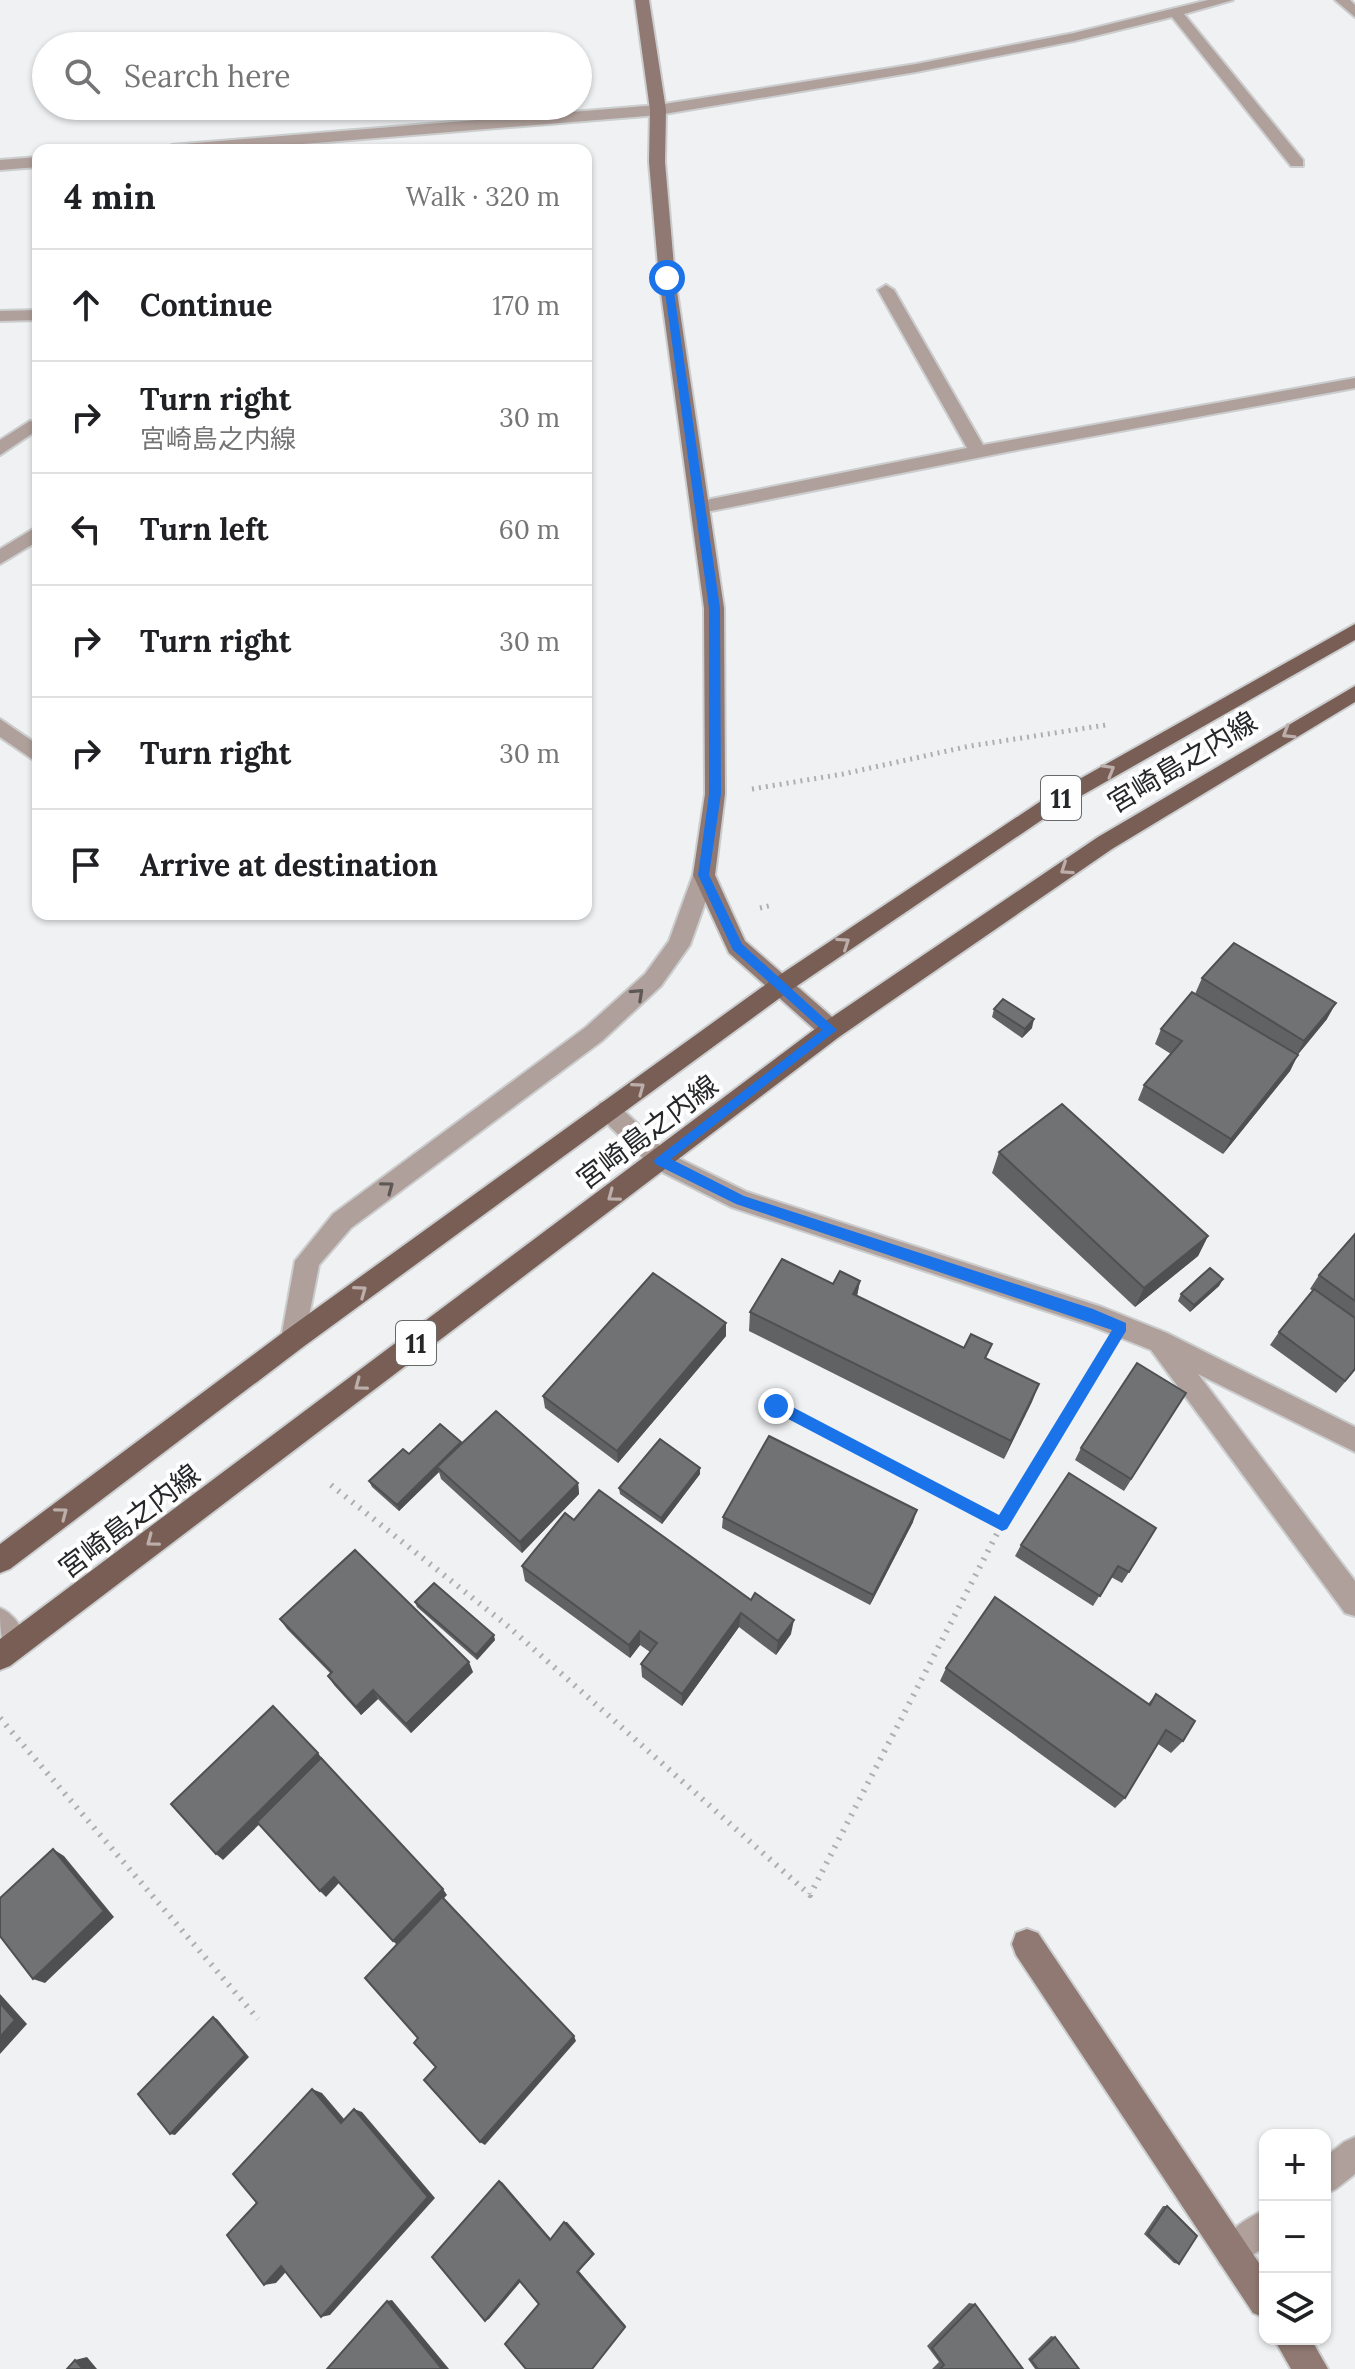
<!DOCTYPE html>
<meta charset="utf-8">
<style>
body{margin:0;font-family:Lora,"Noto Sans JP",serif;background:#f6f6f6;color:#202124}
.controls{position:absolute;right:24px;bottom:24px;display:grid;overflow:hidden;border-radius:16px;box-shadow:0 2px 6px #0004}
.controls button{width:72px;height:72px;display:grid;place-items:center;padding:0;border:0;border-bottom:2px solid #e0e0e0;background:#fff;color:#202124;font:40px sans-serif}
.stop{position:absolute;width:24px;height:24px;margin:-18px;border:6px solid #1a73e8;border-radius:50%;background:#fff}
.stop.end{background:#1a73e8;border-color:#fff;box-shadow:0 2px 8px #0008}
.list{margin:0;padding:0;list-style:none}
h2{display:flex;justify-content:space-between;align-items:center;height:104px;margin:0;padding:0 32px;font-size:34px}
h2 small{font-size:26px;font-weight:400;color:#757577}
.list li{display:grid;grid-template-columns:52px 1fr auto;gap:24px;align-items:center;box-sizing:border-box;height:112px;padding:0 32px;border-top:2px solid #e0e0e0}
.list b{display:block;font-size:30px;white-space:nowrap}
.list p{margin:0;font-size:26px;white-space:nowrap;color:#757577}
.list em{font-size:26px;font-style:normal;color:#757577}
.icon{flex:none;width:44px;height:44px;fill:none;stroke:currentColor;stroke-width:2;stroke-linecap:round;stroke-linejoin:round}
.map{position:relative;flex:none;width:1355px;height:2369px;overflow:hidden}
.search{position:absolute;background:#fff;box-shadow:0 2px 6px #0004;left:32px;top:32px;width:560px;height:88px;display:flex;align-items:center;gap:20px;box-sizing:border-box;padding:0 28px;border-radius:44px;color:#757577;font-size:30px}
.panel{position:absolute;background:#fff;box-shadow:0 2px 6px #0004;left:32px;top:144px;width:560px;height:776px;border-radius:16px}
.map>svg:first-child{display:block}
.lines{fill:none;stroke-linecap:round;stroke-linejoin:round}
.street-casing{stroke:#cbcdce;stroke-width:4}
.secondary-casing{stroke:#cbcdce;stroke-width:4}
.primary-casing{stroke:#cbcdce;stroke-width:4}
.path-far1{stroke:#aeafb1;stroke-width:5;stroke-dasharray:2 5;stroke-linecap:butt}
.path{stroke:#aeafb1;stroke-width:6;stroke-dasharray:2 7;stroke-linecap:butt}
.street{fill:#b0a09b;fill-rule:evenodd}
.secondary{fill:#907972;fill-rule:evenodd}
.primary{fill:#795e55;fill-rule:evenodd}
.wall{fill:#606264}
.shaded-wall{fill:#4e5051}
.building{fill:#707274;stroke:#4e5051;stroke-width:2}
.oneway{stroke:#bcaeaa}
.oneway2{stroke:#5d5756}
.route{fill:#1a73e8}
.labels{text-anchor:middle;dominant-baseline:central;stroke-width:8;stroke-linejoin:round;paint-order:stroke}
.shield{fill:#fefeff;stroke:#676868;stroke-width:2}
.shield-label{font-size:26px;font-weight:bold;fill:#262728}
.street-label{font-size:28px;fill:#262728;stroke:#fefeff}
</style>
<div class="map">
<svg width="1355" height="2369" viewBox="0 0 1355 2369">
<rect width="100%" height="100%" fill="#eff1f3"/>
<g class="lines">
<defs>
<g id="street">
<path d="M1208,0H1233L1184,14L1303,160V166H1291L1172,17L1074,41L916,72L658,115L228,150H164L172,145L658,105L916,64L1074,33Z"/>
<path d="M1335,0H1350L1355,5V17Z"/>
<path d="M38,157V167L0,170V160Z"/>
<path d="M886,285L894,290L983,445L1355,378V388L1012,451L701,513L694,511L692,507L694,503L701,501L967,448L878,290Z"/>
<path d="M38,310V320L0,321V311Z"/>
<path d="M30,421L36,423V431L0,455V440Z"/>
<path d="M38,526V541L0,564V549Z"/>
<path d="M0,719L38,745V763L0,737Z"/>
<path d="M704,867L712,869L715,875L690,945L661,986L602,1041L351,1228L319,1265L303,1347L294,1350L285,1347L281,1339L295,1261L333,1214L586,1027L645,974L669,941L693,875L696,869Z"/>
<path d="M608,1100L616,1103L668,1153L747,1192L1102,1307L1167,1333L1355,1427V1452L1198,1374L1355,1581V1616L1345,1613L1151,1350L1089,1325L731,1207L652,1167L600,1117L596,1110L600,1103Z"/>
<path d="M0,1608C15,1614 23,1630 29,1644L25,1654L15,1658C0,1649 0,1628 0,1608Z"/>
<path d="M1355,2137V2174L1336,2189L1325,2194V2157L1344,2142Z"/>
<path d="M1265,2210V2247L1232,2268L1220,2264L1216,2252C1224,2233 1246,2218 1265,2210Z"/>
</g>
<g id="secondary">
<path d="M635,0H649L666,110L665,162L675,278L724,608L725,794L715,875L745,941L839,1023L842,1030L839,1037L831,1039L823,1037L729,953L693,875L705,794L704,608L659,278L649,162L650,110Z"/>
<path d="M1027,1929L1038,1933L1265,2272V2318L1253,2313L1016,1955L1012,1944L1016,1933Z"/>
<path d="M1274,2339H1311L1328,2369H1291Z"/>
</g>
<g id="primary">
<path d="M1355,624V640L1058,809L788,992L303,1347L10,1569L0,1573V1544L285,1331L772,980L1044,799Z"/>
<path d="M1355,686V702L1112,849L839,1037L10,1666L0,1670V1639L823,1023L1098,837Z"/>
</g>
</defs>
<!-- street casing -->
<use href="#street" class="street-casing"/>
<!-- secondary casing -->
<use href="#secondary" class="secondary-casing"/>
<!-- primary casing -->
<use href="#primary" class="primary-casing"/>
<!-- path-far1 -->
<g class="path-far1">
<path d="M752,789L843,774L970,746L1106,725"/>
<path d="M760,908L772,905"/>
</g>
<!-- path -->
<g class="path">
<path d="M331,1485L509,1627L810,1895L1002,1524L776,1406"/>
<path d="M1002,1524L1101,1361"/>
<path d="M0,1718L258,2019"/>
</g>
<!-- street -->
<use href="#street" class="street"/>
<!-- secondary -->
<use href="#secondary" class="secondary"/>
<!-- primary -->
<use href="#primary" class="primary"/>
</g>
<!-- wall -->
<g class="wall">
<path d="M1202,978L1327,1019L1297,1055L1290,1071L1223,1154L1138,1100L1144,1085L1171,1054L1155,1044L1161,1029L1195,994Z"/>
<path d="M994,1009L1032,1028L1022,1038L992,1017Z"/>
<path d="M999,1152L1208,1236L1198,1256L1135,1307L992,1173Z"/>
<path d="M1355,1234V1370L1336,1393L1270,1345L1279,1332L1313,1291L1310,1289L1319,1275Z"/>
<path d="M1223,1279L1219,1286L1190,1312L1178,1301L1181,1294Z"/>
<path d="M860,1281L857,1296L1039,1384L1004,1459L749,1331L750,1312L833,1284Z"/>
<path d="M726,1336L618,1463L545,1408L543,1396Z"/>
<path d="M1186,1393L1124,1491L1075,1460L1081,1448Z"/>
<path d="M461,1442L462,1444L578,1483L579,1494L522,1553L441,1479L439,1472L399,1511L372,1487L369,1481L409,1454Z"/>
<path d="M700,1468V1474L662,1524L620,1494L619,1488Z"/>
<path d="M1069,1473L1129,1572L1122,1583L1111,1577L1093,1606L1015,1556L1021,1545Z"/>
<path d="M723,1517L913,1522L870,1605L722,1528Z"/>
<path d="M574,1520L791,1634L776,1655L739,1627L682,1706L642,1677L641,1664L650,1652L640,1645L630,1658L525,1581L522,1566Z"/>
<path d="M415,1602L495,1640L477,1660L417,1607Z"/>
<path d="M280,1619L473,1672L411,1733L378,1699L361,1715L334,1685L328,1676L331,1674L287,1629Z"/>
<path d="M946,1668L1148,1704L1156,1694L1183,1741L1171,1753L1158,1744L1125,1798L1115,1808L940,1681Z"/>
<path d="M1163,2206H1167L1179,2264L1174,2263L1144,2234Z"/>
<path d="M969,2303L975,2304L1023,2369H932L939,2362L927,2346Z"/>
<path d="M1051,2336L1055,2337L1079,2369H1035L1028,2359Z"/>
</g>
<!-- shaded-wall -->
<g class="shaded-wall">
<path d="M1336,1003L1327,1019L1296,1057L1304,1041Z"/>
<path d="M1034,1019L1032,1028L1022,1038L1025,1029Z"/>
<path d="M1298,1055L1290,1071L1223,1154L1231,1139Z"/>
<path d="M1208,1236L1198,1256L1135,1307L1144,1288Z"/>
<path d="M1223,1279L1219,1286L1190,1312L1194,1305Z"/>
<path d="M860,1281L856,1300L853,1294Z"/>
<path d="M726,1323V1336L618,1463L617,1451Z"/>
<path d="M1039,1384L1032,1402L1004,1459L1011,1441Z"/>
<path d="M461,1442L463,1448L437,1467L439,1472L399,1511L397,1505Z"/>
<path d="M700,1468V1474L662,1524L661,1518Z"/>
<path d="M578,1483L579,1494L522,1553L520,1542Z"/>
<path d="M917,1510L913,1522L870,1605L873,1595Z"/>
<path d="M741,1613L739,1627L682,1706V1694Z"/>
<path d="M794,1620L791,1634L776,1655L778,1641Z"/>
<path d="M640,1631V1645L630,1658L629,1645Z"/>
<path d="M494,1635L495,1640L477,1660L476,1655Z"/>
<path d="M469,1662L473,1672L411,1733L406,1724Z"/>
<path d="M373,1690L378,1699L361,1715L356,1707Z"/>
<path d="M318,1753L324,1761L223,1860L216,1854Z"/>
<path d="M53,1849L64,1856L114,1917L45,1983L33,1979Z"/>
<path d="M334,1877L339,1883L326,1897L320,1891Z"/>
<path d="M443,1889L447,1895L398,1946L393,1941Z"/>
<path d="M0,1994L27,2024L0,2054Z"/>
<path d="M213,2017L217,2019L249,2057L175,2135L170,2134Z"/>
<path d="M574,2036L576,2041L485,2145L480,2142Z"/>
<path d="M312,2089L322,2093L350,2126L341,2123Z"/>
<path d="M354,2109L362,2112L435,2198L330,2315L321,2317Z"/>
<path d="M499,2181L502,2182L552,2240H550Z"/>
<path d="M564,2222H567L595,2254L579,2271L626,2326L625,2327L577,2272Z"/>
<path d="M292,2265L276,2283L264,2285L281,2266Z"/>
<path d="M519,2280H522L489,2319L485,2321Z"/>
<path d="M392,2300L449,2369H442L387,2301Z"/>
<path d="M87,2357L97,2369H83L75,2360Z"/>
</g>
<!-- building -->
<g class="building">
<path d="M1234,943L1336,1003L1304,1041L1202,978Z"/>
<path d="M1192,992L1298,1055L1231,1139L1144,1085L1182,1041L1161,1029Z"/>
<path d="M1003,999L1034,1019L1025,1029L994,1009Z"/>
<path d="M1062,1104L1208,1236L1144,1288L999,1152Z"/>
<path d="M1355,1234V1301L1319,1275Z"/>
<path d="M782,1259L833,1284L840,1271L860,1281L853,1294L964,1348L971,1334L992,1344L985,1358L1039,1384L1011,1441L750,1312Z"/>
<path d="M1210,1268L1223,1279L1194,1305L1181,1294Z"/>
<path d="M653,1273L726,1323L617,1451L543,1396Z"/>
<path d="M1314,1289L1355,1318V1369L1345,1381L1279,1332Z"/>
<path d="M1137,1363L1186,1393L1131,1479L1081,1448Z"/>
<path d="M496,1411L578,1483L520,1542L437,1467Z"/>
<path d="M440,1424L461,1442L397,1505L369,1481L403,1449L409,1454Z"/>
<path d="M769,1436L917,1510L873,1595L723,1517Z"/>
<path d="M660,1439L700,1468L661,1518L619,1488Z"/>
<path d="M1069,1473L1156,1528L1129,1572L1118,1566L1100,1596L1021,1545Z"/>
<path d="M599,1490L751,1600L755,1593L794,1620L778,1641L741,1613L682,1694L641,1664L657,1643L640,1631L629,1645L522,1566L565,1513L574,1520Z"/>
<path d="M355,1550L469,1662L406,1724L373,1690L356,1707L328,1676L332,1672L280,1619Z"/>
<path d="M434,1583L494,1635L476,1655L415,1602Z"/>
<path d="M995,1597L1150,1705L1156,1694L1195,1721L1183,1741L1166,1730L1125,1798L946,1668Z"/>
<path d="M273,1706L318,1753L216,1854L171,1804Z"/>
<path d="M321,1758L443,1889L393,1941L334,1877L320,1891L257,1822Z"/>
<path d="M53,1849L104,1911L33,1979L0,1936V1898Z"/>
<path d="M442,1897L574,2036L480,2142L424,2080L436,2067L414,2043L418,2038L365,1978Z"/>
<path d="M0,2003L15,2020L0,2037Z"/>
<path d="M213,2017L245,2055L170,2134L138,2094Z"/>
<path d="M312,2089L341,2123L354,2109L428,2197L321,2317L281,2266L264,2285L227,2235L257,2203L233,2174Z"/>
<path d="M499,2181L550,2240L564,2222L593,2254L577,2272L625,2327L592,2369H526L505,2344L539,2304L519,2280L485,2321L432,2257Z"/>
<path d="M1167,2206L1197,2236L1179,2264L1148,2234Z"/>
<path d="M387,2301L442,2369H327Z"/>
<path d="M975,2304L1023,2369H940L944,2365L932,2348Z"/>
<path d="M1055,2337L1079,2369H1038L1031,2360Z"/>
<path d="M75,2360L83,2369H67Z"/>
</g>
<!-- one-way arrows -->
<defs><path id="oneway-chevron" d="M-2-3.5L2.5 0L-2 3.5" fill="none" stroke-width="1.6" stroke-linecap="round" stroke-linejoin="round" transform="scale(2)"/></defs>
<g class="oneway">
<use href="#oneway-chevron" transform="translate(1288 733) rotate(149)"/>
<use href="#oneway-chevron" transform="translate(1109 770) rotate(-30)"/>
<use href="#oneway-chevron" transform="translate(1066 869) rotate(146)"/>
<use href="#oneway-chevron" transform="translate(844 943) rotate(-34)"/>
<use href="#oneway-chevron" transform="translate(639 1088) rotate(-36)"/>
<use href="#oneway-chevron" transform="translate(613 1196) rotate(143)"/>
<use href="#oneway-chevron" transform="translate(361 1291) rotate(-36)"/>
<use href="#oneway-chevron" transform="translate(360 1385) rotate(143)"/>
<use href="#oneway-chevron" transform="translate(62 1513) rotate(-37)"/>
<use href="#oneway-chevron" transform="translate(152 1541) rotate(143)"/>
</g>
<g class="oneway2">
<use href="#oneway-chevron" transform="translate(638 994) rotate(-43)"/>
<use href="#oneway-chevron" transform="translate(388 1187) rotate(-37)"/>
</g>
<!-- route -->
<path class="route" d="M667,276L672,278L720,608L721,794L709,875L742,944L837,1030L671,1159L744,1196L1093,1309L1126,1323V1331L1007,1529L1002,1531L771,1410V1401H781L999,1515L1112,1330L736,1204L655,1164L654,1160L822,1030L733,950L698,875L709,794V608L663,278Z"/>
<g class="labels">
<!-- shield labels -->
<g class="shield">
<rect x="1041" y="776" width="40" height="44" rx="6"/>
<rect x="396" y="1321" width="40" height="44" rx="6"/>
</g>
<g class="shield-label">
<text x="1061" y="798">11</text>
<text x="416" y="1343">11</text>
</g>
<!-- street labels -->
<g class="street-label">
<text transform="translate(1182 762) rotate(-31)">宮崎島之内線</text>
<text transform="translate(647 1132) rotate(-37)">宮崎島之内線</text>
<text transform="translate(129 1521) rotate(-37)">宮崎島之内線</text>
</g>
</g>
</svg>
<div class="controls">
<button>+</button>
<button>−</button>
<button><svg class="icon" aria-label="layers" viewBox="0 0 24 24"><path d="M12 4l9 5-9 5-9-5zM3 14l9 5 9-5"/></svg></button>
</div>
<div class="stop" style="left:667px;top:278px"></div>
<div class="stop end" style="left:776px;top:1406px"></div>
<div class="search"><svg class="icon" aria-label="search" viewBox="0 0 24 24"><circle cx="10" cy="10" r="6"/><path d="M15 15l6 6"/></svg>Search here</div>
<section class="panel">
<h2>4 min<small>Walk · 320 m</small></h2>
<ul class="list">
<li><svg class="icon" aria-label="ahead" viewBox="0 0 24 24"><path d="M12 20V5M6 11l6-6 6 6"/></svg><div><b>Continue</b></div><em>170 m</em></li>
<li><svg class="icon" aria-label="right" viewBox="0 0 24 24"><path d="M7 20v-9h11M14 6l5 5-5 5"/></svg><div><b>Turn right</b><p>宮崎島之内線</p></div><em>30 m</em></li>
<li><svg class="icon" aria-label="left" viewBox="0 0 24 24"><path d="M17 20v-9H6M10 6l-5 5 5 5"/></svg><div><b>Turn left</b></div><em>60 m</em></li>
<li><svg class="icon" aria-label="right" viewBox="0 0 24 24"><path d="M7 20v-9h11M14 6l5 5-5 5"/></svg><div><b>Turn right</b></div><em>30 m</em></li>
<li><svg class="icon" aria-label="right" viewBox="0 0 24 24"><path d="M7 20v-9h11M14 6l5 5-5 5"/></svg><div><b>Turn right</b></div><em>30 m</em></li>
<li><svg class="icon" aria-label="arrive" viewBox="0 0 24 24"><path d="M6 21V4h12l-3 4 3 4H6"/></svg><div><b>Arrive at destination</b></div></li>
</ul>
</section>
</div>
